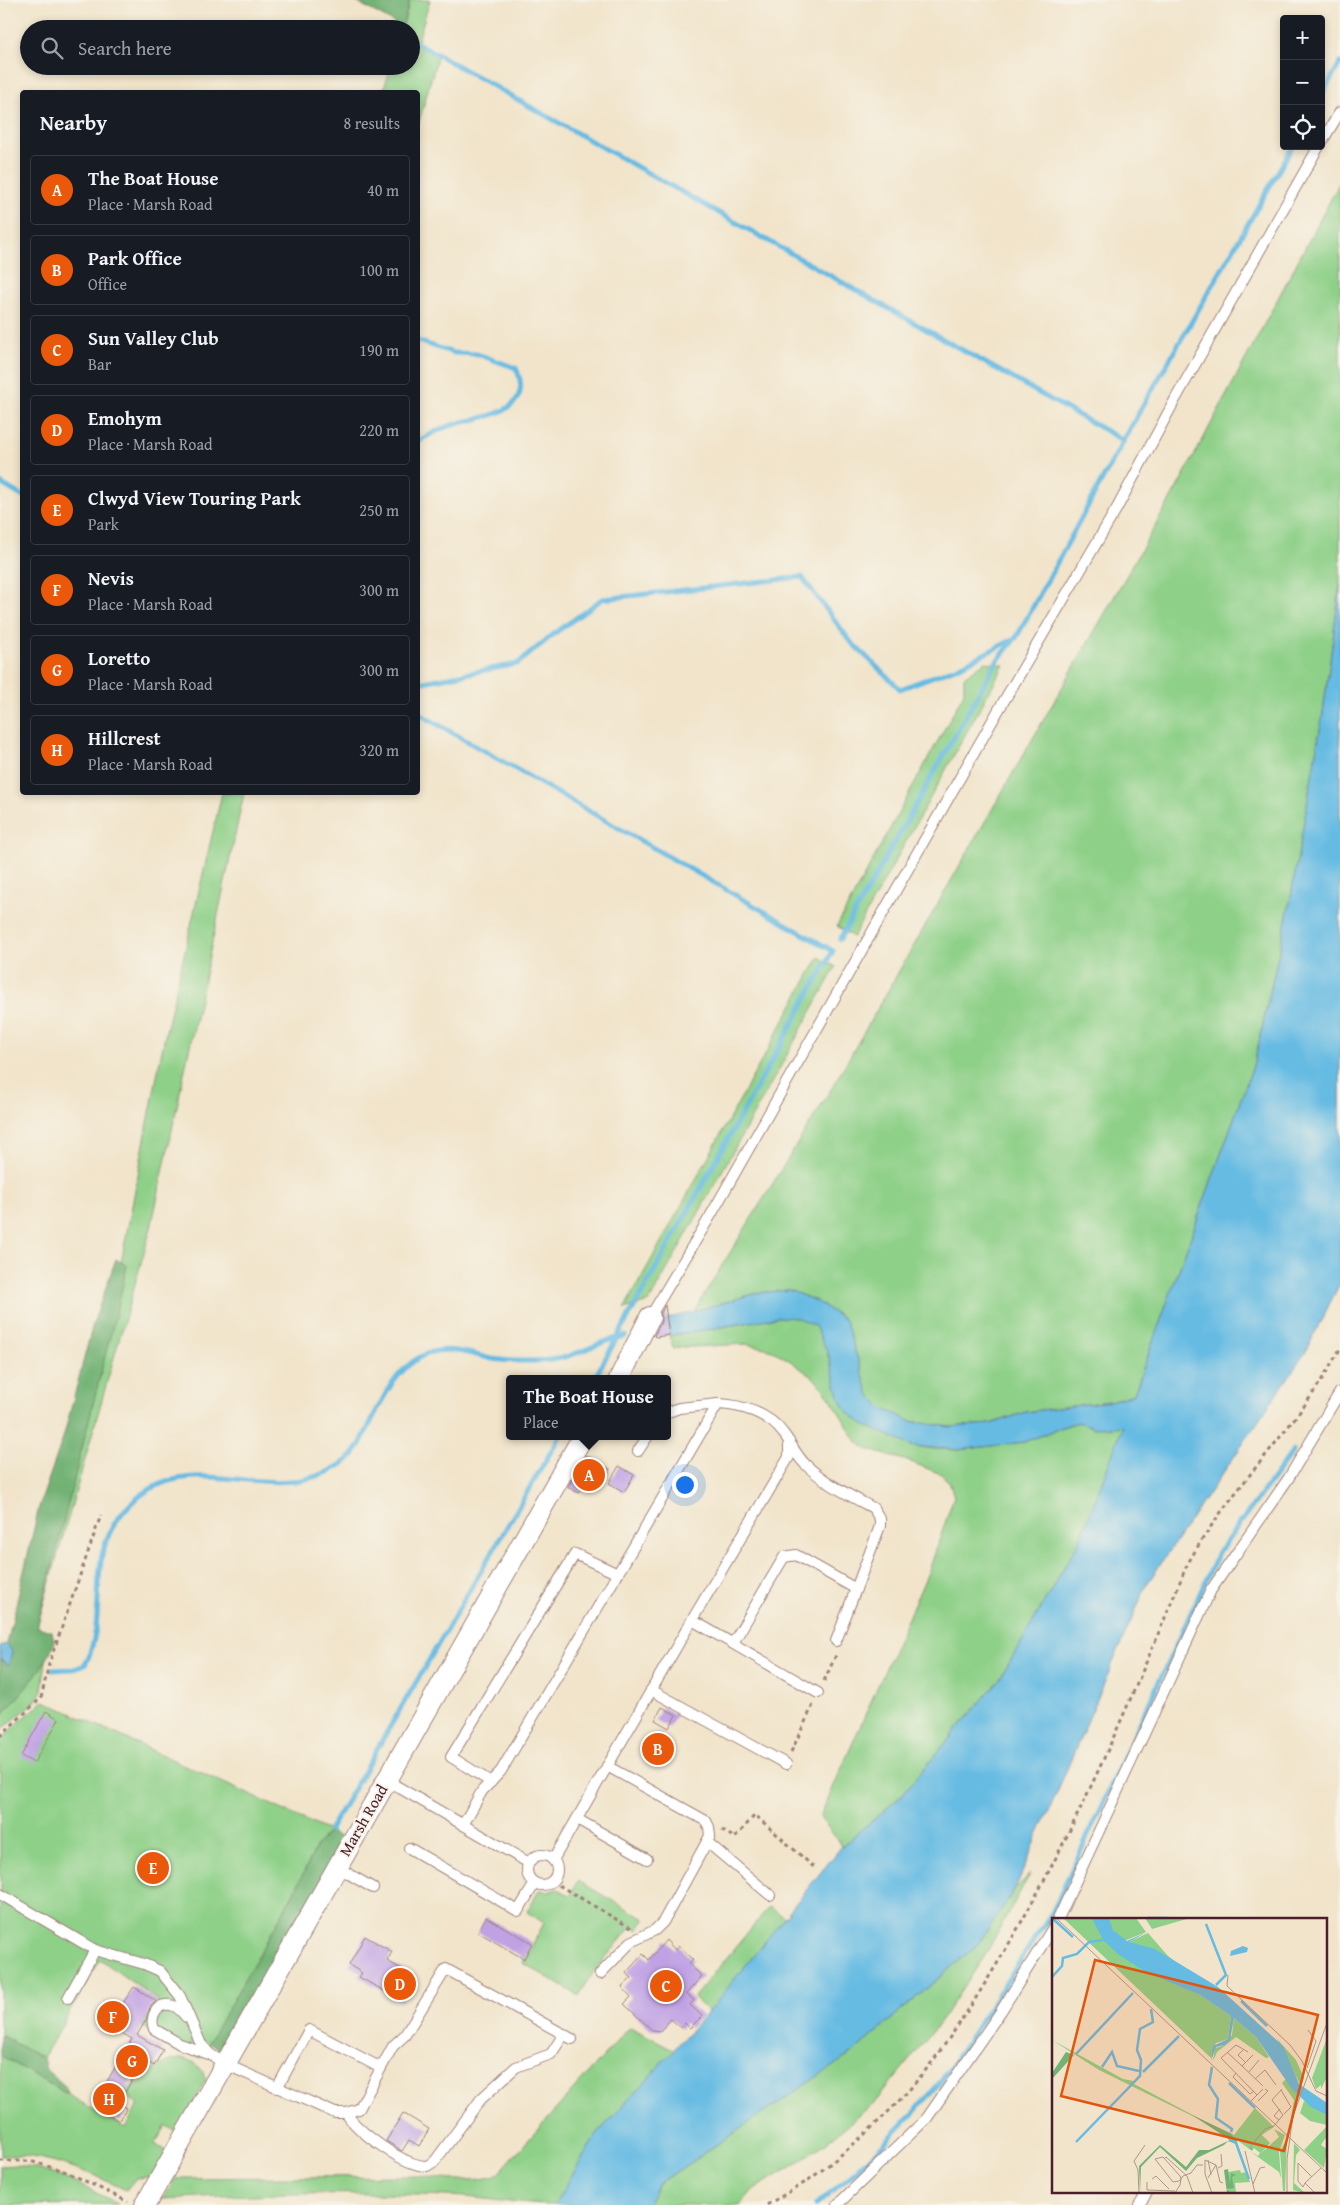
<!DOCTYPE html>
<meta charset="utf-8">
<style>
body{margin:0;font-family:"Gentium Book Plus",serif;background:#242831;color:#f1f3f6}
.controls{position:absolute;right:15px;top:15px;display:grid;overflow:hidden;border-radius:5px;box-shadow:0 2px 8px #0003}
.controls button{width:45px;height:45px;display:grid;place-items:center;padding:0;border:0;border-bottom:1px solid #363941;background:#171b24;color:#f1f3f6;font:25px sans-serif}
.you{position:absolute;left:684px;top:1484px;width:18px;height:18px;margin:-12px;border:4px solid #fff;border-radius:50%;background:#1a73e8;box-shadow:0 0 0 8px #1a73e833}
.badge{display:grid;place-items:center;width:32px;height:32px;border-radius:50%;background:#ea580c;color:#fff;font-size:16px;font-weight:700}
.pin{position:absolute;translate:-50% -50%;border:2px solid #fff;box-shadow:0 1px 5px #0006}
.popup{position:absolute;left:506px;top:1375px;width:165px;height:65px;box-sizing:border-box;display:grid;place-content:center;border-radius:5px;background:#171b24;filter:drop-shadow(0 1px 4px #0005);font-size:16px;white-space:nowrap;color:#9ea1a6}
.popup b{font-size:19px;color:#f1f3f6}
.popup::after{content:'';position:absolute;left:50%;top:100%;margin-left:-10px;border:10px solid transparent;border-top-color:#171b24}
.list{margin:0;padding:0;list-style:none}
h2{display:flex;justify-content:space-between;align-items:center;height:65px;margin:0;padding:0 20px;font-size:21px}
h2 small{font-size:16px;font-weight:400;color:#9ea1a6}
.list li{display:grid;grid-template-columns:32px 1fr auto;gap:15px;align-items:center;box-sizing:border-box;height:70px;margin:0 10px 10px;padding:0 10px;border:1px solid #363941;border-radius:5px}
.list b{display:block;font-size:19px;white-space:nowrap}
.list p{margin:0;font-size:16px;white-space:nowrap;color:#9ea1a6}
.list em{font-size:16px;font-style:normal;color:#9ea1a6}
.icon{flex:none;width:28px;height:28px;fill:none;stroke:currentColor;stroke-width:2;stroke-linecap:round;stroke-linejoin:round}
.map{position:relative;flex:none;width:1340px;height:2205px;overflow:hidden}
.search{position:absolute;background:#171b24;box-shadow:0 2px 8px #0003;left:20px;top:20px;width:400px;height:55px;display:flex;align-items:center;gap:12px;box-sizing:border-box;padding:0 18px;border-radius:28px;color:#9ea1a6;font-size:19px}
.panel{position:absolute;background:#171b24;box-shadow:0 2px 8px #0003;left:20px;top:90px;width:400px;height:705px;border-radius:5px}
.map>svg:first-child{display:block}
.green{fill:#8ed088;stroke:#6c785a}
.forest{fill:#72b274;stroke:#5e6850}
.water{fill:#66bbe3;stroke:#586d87}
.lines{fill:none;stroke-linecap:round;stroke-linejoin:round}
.stream{stroke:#66bbe3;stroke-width:5}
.building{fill:#c0a1e4}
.lane-casing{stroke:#9e827a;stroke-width:12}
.street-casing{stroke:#9e827a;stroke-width:22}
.path{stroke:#9e827a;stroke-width:3;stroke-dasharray:4 4;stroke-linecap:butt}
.lane{stroke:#fff;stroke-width:10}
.street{stroke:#fff;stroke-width:20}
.labels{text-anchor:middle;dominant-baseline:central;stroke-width:4;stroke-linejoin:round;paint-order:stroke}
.street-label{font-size:16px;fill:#4a1f2b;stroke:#f7f3e8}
.inset-river{fill:none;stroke:#66bbe3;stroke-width:2.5}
.inset-road{fill:none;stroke:#ae958a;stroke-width:1}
.view{fill:#e0560e;fill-opacity:0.15;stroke:#e0560e;stroke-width:2.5}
.inset-edge{fill:none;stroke:#4a1f2b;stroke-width:2.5}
</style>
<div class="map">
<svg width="1340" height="2205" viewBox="0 0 1340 2205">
<rect width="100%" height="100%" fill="#f7f3e8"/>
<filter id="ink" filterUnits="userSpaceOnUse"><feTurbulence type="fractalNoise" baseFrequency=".02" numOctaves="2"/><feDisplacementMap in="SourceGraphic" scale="10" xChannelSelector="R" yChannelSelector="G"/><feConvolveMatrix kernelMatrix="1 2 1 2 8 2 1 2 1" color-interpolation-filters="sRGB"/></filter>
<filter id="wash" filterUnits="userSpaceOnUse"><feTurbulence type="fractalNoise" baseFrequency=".0096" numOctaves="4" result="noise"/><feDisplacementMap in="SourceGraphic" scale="20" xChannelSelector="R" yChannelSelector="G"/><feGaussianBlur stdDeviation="1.12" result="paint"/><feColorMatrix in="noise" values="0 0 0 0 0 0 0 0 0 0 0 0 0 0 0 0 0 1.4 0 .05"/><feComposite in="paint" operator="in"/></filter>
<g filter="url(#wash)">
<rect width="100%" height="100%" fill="#f1e4ca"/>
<!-- green -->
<g class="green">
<path d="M410,0H430L417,43L438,55L418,125V92H383L391,66H411V29H402Z"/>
<path d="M1340,182V586L1323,713L1290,902L1255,1060L1134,1394L1111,1401L1026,1412L991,1424L950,1427L910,1421L883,1408L869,1394L845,1320L816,1301L789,1290L757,1293L694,1311L833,1086L1178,486Z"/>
<path d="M985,662L1004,665L853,937L837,926L964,693V677Z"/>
<path d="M222,793H244L151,1228L37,1627L120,1268L164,1040Z"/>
<path d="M819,957L836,967L649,1302L624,1309Z"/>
<path d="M779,1317C790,1317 806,1317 815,1326C825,1337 835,1381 839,1396L912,1446L935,1449L958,1450L1024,1442L1079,1421L1095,1428L1124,1426L1080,1540L1000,1679L900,1797L842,1846L820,1817L930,1568L954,1496L949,1482L941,1474L911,1462L869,1450L857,1442L829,1396L814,1378L789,1360L770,1349L746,1344L673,1348L669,1336Z"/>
<path d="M54,1643L46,1661L42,1690L35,1702L0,1731V1717C21,1695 39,1670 54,1643Z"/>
<path d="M44,1701L329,1831L317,1845L295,1891L201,2058L173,2045L142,2026L158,2001L100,1959L43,2058L0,2035V1741L19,1722Z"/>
<path d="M1030,1874L984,1957L940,2022L876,2101L827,2142L790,2168L754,2189L740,2205H647L658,2184L851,2054L978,1944L1015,1889Z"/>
<path d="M578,1881L645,1919L638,1930L631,1927L593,1973L579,1996L523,1963L544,1923L527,1912L539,1890L548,1891L556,1888L570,1895Z"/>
<path d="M769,1907L786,1918L708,2012L694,1997Z"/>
<path d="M630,2027L675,2050L597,2134L554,2205C519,2205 484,2197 448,2196C353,2192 259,2193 164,2199L175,2178L420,2176C448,2180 468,2183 496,2176Z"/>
<path d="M0,2055L125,2128L139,2104L124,2095C127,2089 133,2085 138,2081C159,2063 192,2043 206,2079L179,2133L166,2126L155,2144L167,2152L152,2177L136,2178L126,2190C88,2172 43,2152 0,2156Z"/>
<path d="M16,2165C53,2170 84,2187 118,2204L0,2205V2166Z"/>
</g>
<!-- forest -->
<g class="forest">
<path d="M353,0H410L402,27Z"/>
<path d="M116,1259L127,1266L121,1293L37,1627L52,1631C52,1634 54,1639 54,1643C51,1660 13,1704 0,1717V1659L8,1665L12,1652L7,1644L39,1507L64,1435L93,1324Z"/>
<path d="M329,1831L344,1840L236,2038L220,2050L209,2042L295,1891L317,1845Z"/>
<path d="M0,2035L43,2058L46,2070L65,2086L69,2095L0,2055Z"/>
</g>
<!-- water -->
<g class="water">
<path d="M1340,586V1283L1305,1353L1147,1584L1015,1889L978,1944L851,2054L658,2184L647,2205H554L597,2134L708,2012L842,1846L900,1797L1000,1679L1080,1540L1123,1426L1095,1428L1078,1421L1024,1442L958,1450L912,1446L866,1426L848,1413L839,1396L828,1353L815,1326L798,1318L779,1317L669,1336L667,1319L757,1293L789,1290L816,1301L845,1320L869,1394L883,1408L910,1421L950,1427L991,1424L1026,1412L1111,1401L1134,1394L1255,1060L1290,902L1323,713Z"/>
<path d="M7,1644L12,1652L8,1665L0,1658V1646Z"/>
</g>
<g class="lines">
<!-- stream -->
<g class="stream">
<path d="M417,43L1124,441"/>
<path d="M1321,96L1340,63"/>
<path d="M418,341L454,353L477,354L516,368C537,414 482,416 452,425C440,429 428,435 418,442"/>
<path d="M0,483L22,496"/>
<path d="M418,683L517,664L555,633L602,599L802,577L851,642L900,689L958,667L1016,638L1137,416L1293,146"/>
<path d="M418,713L833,951L594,1379"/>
<path d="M840,939L997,661L1014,640"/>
<path d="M52,1670L74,1669L85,1665C111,1612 82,1559 124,1511C177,1450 241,1492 306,1479C321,1476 338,1468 350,1458C357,1452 362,1441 366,1432C380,1405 392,1373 420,1357C443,1343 469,1354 493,1359C504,1361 516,1361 527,1361C536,1361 548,1361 557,1359C580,1355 601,1340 625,1336"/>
<path d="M329,1831L560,1436"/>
<path d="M816,2205C861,2168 904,2126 942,2080L1053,1911L1219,1552L1293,1451"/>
</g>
</g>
<g id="blocks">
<!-- building -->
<g class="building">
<path d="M665,1305L669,1335L656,1337L654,1336L661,1322V1313Z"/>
<path d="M586,1455L610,1469L598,1489L586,1481L579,1493L568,1487Z"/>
<path d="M619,1466L634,1475L624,1492L609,1483Z"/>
<path d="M662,1707L676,1715L669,1728L655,1720Z"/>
<path d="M46,1711L59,1719L34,1763L21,1756Z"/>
<path d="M661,1734L669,1761L655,1765L648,1737Z"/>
<path d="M486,1917L532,1943L524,1959L478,1932Z"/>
<path d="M365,1936L392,1952L387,1961L416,1977L402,2001L359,1977L362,1973L349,1965Z"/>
<path d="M666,1940L675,1950L678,1946L693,1960L689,1964L702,1976L686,1994L694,2000L690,2005L702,2016L690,2028L685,2023L681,2028L671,2019L660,2031L652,2030L624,2004L631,1997L622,1987L632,1978L626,1973L643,1954L649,1960Z"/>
<path d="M134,1987L156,2001L150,2007L146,2020L137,2035L163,2050L154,2066L148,2062L140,2076L136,2073L119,2103L127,2108L119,2121L93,2105L132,2039L108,2025Z"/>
<path d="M403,2113L429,2129L419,2146L409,2140L402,2151L386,2141Z"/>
</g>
</g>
</g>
<g filter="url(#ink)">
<use href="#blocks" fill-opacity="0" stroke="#9e827a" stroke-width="1"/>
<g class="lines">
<defs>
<g id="lane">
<path d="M1321,143L1340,112"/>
<path d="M650,1317L711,1215L998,711L1117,508L1176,398L1319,146"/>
<path d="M668,1412L679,1408L718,1404"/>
<path d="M789,1442V1457L692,1620L818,1693"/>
<path d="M638,1451L648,1436"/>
<path d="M733,1643L784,1557L796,1555L856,1589"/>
<path d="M651,1690L786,1764"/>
<path d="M386,1780L529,1863"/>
<path d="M491,1782L451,1757L575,1554L618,1574"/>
<path d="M577,1819L647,1859"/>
<path d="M463,1825L482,1791L501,1771L718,1404C742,1405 768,1413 783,1433C791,1443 796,1455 805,1464C825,1483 849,1495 873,1508L880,1519V1526L836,1641"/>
<path d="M707,1842L770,1895"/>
<path d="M409,1848L518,1911L535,1883"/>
<circle cx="542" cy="1870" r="15"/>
<path d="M553,1860L692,1620"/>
<path d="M337,1867L373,1888"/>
<path d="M0,1894L95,1950L144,1964L160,1971L180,1996L201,2044L210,2054L225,2064L335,2113H346L359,2109L393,2046L405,2035L446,1969L572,2039"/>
<path d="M1058,1919L1211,1590L1288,1479L1340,1392"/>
<path d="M600,1974L631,1942L655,1930L663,1922L710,1836L709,1827L706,1821L607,1766"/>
<path d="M68,1998L95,1950"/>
<path d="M186,2017C183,2013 179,2008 174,2006C158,2000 149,2016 154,2029L180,2044L209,2054"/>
<path d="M277,2088L309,2030L381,2068"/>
<path d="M346,2113C358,2132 404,2166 427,2166L435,2161L481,2099L516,2067L551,2054L564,2034"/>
<path d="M837,2205L927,2118L1001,2011L1054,1926"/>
<path d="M1139,2205L1148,2191"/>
</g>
<g id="street">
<path d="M619,1379L650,1317"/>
<path d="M145,2205L583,1436"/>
</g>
</defs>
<!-- lane casing -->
<use href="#lane" class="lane-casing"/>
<!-- street casing -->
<use href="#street" class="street-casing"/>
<!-- path -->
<g class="path">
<path d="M824,1681L837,1653"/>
<path d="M0,1736L41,1698L49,1664L101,1515"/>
<path d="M791,1752L813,1705"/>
<path d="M722,1830L735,1838L755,1815L816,1869"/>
<path d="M552,1881L631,1928"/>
<path d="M0,2161H30L67,2172L128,2202"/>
<path d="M767,2205C779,2197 792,2191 804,2183C836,2161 866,2134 893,2107C932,2068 963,2019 992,1972C1071,1843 1129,1705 1186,1567C1215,1513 1257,1468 1294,1419C1312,1397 1326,1373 1340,1349"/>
</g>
<!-- lane -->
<use href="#lane" class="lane"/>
<!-- street -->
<use href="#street" class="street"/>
</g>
</g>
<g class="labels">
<!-- street labels -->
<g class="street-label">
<text transform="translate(363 1820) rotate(-60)">Marsh Road</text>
</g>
</g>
<!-- overview -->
<g transform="translate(1052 1918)">
<rect width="275" height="275" fill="#f1e4ca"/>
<path d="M11,0H42L81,46L148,77L179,98L176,121L164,125L159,140ZM49,0H84L94,14L72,23ZM93,0H138L100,11ZM96,15L116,38L125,45L77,24ZM182,100L204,119L217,139L214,140L184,119L165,134L161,143L163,130L171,128L180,117ZM275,120V159L269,171V167L264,171L260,160ZM225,121L244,142L252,160L249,168ZM0,122L71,161L82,163L87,156L82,166L175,215L47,152ZM234,161L246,177L236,217L242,182L230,165ZM252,183L275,197V207L258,203L248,195ZM203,190L222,209L210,217L218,225L209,235L227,219L222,211L233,217L227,234L229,260L227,254L199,234L206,238L208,235L202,230L200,233L185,222V226L177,214L182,217ZM275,208V218L269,227L275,231L272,250L252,232ZM235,221L233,273H231L228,233ZM242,225L248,232L244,237L242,265L253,275L241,272ZM188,252L189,255L195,254L198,264L183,265L184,275L176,274V254Z" fill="#8ed088"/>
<path d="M14,134L22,137L0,161V155ZM140,197L178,215L185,224L195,254L184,226L176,223L172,227L145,240L134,253L108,229L89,249L88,275L87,248L108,227L134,249L147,232H157L178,222ZM176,251L178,266L179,255L184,257L180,259L182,270L175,271L178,275H175L172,252Z" fill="#72b274"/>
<path d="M40,0H57L61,12L75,23L95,14L77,24L103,31L166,69L231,128L247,166L275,185V197L259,189L240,171L204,119L182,100L178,122L173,127L164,129L159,143L161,128L176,121L179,98L148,77L92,53L67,37L51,22ZM191,28L196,30L195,34L178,38L179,33Z" fill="#66bbe3"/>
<path class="inset-river" d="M0,0L21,19M95,0H116M154,6L174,57L164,67M0,59L10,48L11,40L25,36L37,24L51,22M189,83L215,108M24,136L81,75M50,149L60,134L65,148L87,153M160,149L157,167L166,181L164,200L180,211L179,214M91,154L127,118M177,165L203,190M177,221L184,225L197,261M24,224L88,158L89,142L85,132L88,111L101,104L99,91"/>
<path class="inset-road" d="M4,0L275,255M176,57L175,68L238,127L250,143L264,173L275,178M192,131L186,137L194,145M175,134L190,148L201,137M196,134L184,127L169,140L205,177M190,148L211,168M255,150L264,123L256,112M197,154L207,142M184,155L181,159L198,176L202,173M203,161L213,152L224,167M229,172L239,189L232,196M199,183L211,171M206,183L216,173L213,171M227,202L222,198L228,191M200,232L198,229L213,211L222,208L231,197L220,182L230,171M193,233L203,275M112,241L114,239L135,258L141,275M156,242L159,257M164,247L168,264L171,265M166,250L170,248L169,236M156,260L164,247L153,242V256L160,275M100,261L104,258L117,271M95,264V272L123,273M253,265L251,269L246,263V245L260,259M201,266L208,250L213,249M87,275L86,252L82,243L93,227M123,275L128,267L129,261L128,258L111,239L103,241L121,264L127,263L129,261L131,258L139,255L145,247H151M235,275V241L241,198L275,105M263,275L253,265L269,250"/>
<path class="view" d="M43,42L266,97L232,233L9,178Z"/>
<rect width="275" height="275" class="inset-edge"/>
</g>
</svg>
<div class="controls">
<button>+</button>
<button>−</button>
<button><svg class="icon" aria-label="locate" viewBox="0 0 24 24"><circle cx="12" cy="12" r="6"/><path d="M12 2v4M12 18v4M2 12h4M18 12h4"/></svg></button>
</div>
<div class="you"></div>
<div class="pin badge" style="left:589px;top:1475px">A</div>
<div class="popup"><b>The Boat House</b>Place</div>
<div class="pin badge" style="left:658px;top:1749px">B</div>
<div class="pin badge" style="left:666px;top:1986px">C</div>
<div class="pin badge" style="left:400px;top:1984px">D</div>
<div class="pin badge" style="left:153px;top:1868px">E</div>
<div class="pin badge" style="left:113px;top:2017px">F</div>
<div class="pin badge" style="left:132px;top:2061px">G</div>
<div class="pin badge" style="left:109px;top:2099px">H</div>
<div class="search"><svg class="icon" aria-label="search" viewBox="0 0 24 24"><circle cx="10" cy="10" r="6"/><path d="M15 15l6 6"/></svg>Search here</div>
<section class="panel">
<h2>Nearby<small>8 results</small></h2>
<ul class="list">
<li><span class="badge">A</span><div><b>The Boat House</b><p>Place · Marsh Road</p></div><em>40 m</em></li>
<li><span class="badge">B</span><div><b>Park Office</b><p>Office</p></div><em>100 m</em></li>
<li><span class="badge">C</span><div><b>Sun Valley Club</b><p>Bar</p></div><em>190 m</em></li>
<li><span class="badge">D</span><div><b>Emohym</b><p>Place · Marsh Road</p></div><em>220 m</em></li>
<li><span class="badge">E</span><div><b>Clwyd View Touring Park</b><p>Park</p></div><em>250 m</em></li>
<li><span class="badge">F</span><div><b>Nevis</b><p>Place · Marsh Road</p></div><em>300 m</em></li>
<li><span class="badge">G</span><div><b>Loretto</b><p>Place · Marsh Road</p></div><em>300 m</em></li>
<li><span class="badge">H</span><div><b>Hillcrest</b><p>Place · Marsh Road</p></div><em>320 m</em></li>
</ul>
</section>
</div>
